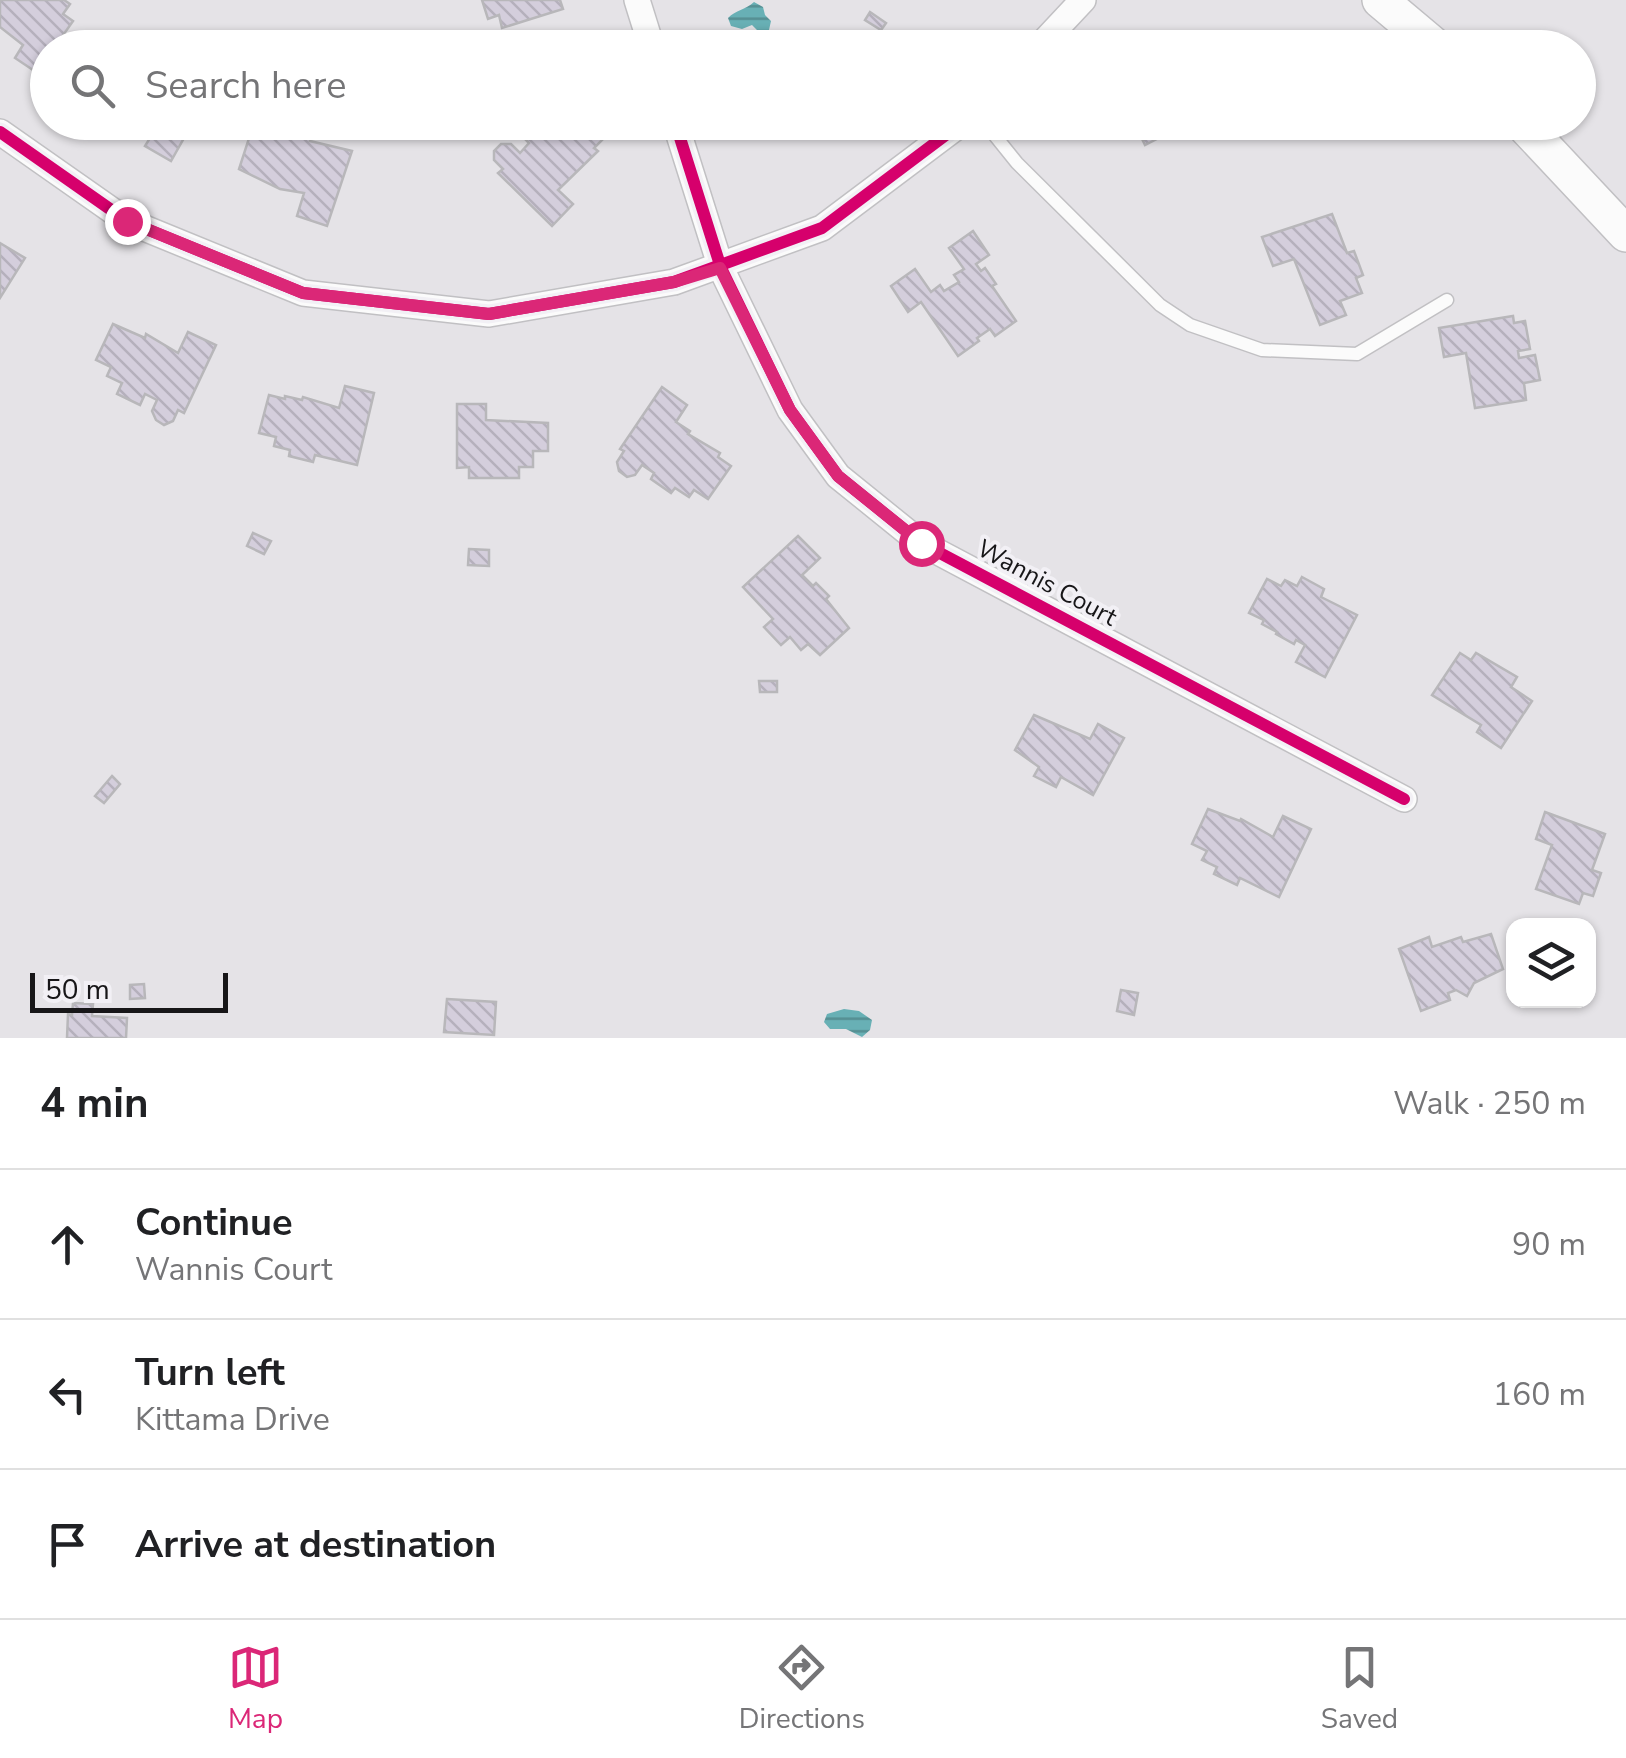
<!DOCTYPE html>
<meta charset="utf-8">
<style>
body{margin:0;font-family:"Nunito Sans",sans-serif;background:#f6f6f6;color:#202124}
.controls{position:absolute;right:30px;bottom:30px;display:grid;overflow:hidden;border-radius:20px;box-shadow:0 2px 8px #0004}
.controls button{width:90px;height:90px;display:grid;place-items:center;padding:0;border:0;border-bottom:2px solid #e0e0e0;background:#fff;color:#202124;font:50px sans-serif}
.scale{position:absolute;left:30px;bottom:25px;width:198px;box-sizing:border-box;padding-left:10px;border:5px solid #171618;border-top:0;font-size:28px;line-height:35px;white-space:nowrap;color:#171618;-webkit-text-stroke:8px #f2f0f5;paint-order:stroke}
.stop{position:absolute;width:30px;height:30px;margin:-22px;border:8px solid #db2777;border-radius:50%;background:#fff}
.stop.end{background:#db2777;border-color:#fff;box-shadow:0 2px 10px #0008}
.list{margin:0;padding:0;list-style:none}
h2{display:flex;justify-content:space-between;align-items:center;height:130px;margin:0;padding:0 40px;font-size:42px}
h2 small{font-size:32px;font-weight:400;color:#757577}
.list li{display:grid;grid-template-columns:65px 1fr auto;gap:30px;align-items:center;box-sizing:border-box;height:150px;padding:0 40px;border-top:2px solid #e0e0e0}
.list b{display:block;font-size:38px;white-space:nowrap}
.list p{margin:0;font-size:32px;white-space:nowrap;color:#757577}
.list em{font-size:32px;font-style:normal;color:#757577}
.icon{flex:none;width:55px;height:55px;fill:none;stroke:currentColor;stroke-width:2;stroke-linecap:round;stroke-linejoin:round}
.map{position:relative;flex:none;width:1626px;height:1038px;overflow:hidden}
.search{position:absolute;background:#fff;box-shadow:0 2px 8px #0004;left:30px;right:30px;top:30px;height:110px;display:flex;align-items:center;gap:25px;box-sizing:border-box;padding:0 35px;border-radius:55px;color:#757577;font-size:38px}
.sheet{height:580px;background:#fff}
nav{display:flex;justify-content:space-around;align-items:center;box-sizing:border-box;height:140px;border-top:2px solid #e0e0e0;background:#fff;font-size:28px;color:#757577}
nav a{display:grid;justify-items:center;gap:5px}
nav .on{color:#db2777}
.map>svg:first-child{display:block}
.water{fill:url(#water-rules)}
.building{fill:url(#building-back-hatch);stroke:#b8b7ba;stroke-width:2.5}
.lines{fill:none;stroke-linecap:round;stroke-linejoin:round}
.lane-casing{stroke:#c1c0c3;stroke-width:15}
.street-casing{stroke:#c1c0c3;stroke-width:28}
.secondary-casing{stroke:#c1c0c3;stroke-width:38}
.lane{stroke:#fbfbfb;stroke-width:12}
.street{stroke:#fbfbfb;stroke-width:25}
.secondary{stroke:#fbfbfb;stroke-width:35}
.cycleway-casing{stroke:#f2f0f5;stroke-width:19}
.cycleway{stroke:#d6006c;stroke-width:12}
.route{stroke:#db2777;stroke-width:12}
.labels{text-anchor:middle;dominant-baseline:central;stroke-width:8;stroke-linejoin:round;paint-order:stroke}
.street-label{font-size:25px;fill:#171618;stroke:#f2f0f5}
</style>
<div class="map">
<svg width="1626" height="1038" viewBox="0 0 1626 1038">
<defs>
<pattern id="water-rules" width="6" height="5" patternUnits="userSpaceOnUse" patternTransform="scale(2.5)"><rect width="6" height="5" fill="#68b0b5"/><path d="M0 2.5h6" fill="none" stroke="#558e92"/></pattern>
<pattern id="building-back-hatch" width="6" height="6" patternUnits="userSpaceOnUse" patternTransform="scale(2.5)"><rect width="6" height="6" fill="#d4cedc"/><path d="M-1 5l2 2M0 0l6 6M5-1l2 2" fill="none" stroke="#b5b0bc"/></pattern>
</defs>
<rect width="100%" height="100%" fill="#e5e3e7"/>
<!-- water -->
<g class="water">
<path d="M754,2L763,7L765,15L771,21L769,30L759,32L752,25L742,29L731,26L728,18C736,10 745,10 754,2Z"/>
<path d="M844,1009L859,1011L872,1020L870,1030L862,1037L846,1029H830L824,1022L827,1014Z"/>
</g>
<!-- building -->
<g class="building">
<path d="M0,0H64L70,4L63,14L73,21L54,48H48L47,62L39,74L15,58L23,45L0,27Z"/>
<path d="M482,0H560L563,9L502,28L499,15L488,19Z"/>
<path d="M870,12L886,23L881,30L865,20Z"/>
<path d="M141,122H193L171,161L145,146L155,130Z"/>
<path d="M540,122L547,125L550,122H592L606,136L594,148L598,151L558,190L573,204L552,226L498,173L503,169L494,160V151L501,144H511L520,153L529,143L524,138Z"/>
<path d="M811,122H849L843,135Z"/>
<path d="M1134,122H1206L1187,132L1184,125L1145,145Z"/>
<path d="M288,127L312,135L310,141L352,151L327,226L297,216L304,193L280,189L239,169L251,132L267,137L270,128L286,133Z"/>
<path d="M1332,214L1347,253L1354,251L1363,275L1356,278L1362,293L1340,301L1346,315L1320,325L1294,259L1273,266L1262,237Z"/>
<path d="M973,231L989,255L976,264L981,271L985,268L996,284L992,286L1016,321L995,336L990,329L977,338L979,341L958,356L921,302L908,312L891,286L915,269L931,292L940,285L944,291L959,282L954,275L964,269L949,248Z"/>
<path d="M0,243L25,258L0,298Z"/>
<path d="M1513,316L1514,323L1525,321L1530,349L1518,351L1519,358L1535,355L1540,380L1524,383L1526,400L1475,408L1466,353L1444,357L1439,328Z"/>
<path d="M113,324L145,338L146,334L178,353L188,332L216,345L184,413L178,410L173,421L164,425L156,420L152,411L157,400L145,394L140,405L117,394L122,383L107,376L111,367L96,360Z"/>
<path d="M345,386L374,393L357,465L315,455L313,462L289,456L290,450L274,446L276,437L259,433L269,395L285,399V396L302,400L303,397L339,408Z"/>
<path d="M662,387L687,405L676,422L690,431L688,434L720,453L718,457L731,466L708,499L694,490L689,497L675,488L671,493L651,479L654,473L642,465L635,475L627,477L619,471L617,462L624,451L620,449Z"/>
<path d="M457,404H486V420L548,423V451H533V467H519V478H469V467L457,468Z"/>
<path d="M253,533L271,541L264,554L247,546Z"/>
<path d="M798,536L820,558L802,575L813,586L816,583L829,596L826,599L849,628L820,655L808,644L801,650L790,637L781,645L764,627L773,619L743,587Z"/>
<path d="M469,549L489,550V566L468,565Z"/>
<path d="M1302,577L1324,589L1321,597L1357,615L1325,677L1296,662L1305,645L1296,640L1294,644L1276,634L1277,632L1262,624L1264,620L1249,613L1267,579L1281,586L1285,580L1297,586Z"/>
<path d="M1460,653L1471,660L1476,653L1517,677L1511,687L1532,701L1501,748L1477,732L1481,725L1432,695Z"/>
<path d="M759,681H777V692H760Z"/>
<path d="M1034,715L1090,739L1098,724L1124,738L1093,795L1061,777L1056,787L1034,776L1039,767L1015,750Z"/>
<path d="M112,776L120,784L104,803L95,796Z"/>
<path d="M1208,809L1240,821L1241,819L1273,837L1283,816L1311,829L1279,897L1240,878L1237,885L1214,874L1217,867L1202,860L1207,851L1192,844Z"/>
<path d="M1545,812L1605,834L1592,870L1601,873L1593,896L1583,893L1579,904L1536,889L1552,845L1536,839Z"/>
<path d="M1491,934L1503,969L1474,983L1467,996L1456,990L1448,993L1450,1000L1421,1011L1399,949L1429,937L1432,947L1461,937L1463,942Z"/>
<path d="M144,984L145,998L130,999V985Z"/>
<path d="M1121,990L1138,993L1134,1015L1117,1011Z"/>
<path d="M447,999L496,1002L494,1035L444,1032Z"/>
<path d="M73,1003L93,1004L92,1016L127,1018L126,1038H67L68,1014L72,1015Z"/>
</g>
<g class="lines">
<defs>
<path id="lane" d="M984,122L1017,163L1160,305L1190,325L1262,350L1357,354L1447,300"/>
<g id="street">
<path d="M637,0L652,48"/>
<path d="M1038,48L1083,0"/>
<path d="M675,122L721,268L790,410L838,476L921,543L1404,799"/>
<path d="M0,132L127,221L303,293L489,314L674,282L822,228L963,122"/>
</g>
<g id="secondary">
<path d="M1380,0L1437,48"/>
<path d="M1521,122L1626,234"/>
</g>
</defs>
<!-- lane casing -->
<use href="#lane" class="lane-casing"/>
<!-- street casing -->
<use href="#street" class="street-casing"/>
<!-- secondary casing -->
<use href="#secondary" class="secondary-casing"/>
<!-- lane -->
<use href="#lane" class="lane"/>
<!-- street -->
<use href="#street" class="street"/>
<!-- secondary -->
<use href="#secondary" class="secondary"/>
<defs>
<g id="cycleway">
<path d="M675,122L721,268L790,410L838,476L921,543L1404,799"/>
<path d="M0,132L127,221L303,293L489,314L674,282L822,228L963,122"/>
</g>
</defs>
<!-- cycleway casing -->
<use href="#cycleway" class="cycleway-casing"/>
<!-- cycleway -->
<use href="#cycleway" class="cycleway"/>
</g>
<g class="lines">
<!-- route -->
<path class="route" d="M127,221L303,293L489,314L674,282L720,268L790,410L838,476L921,543"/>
</g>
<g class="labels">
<!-- street labels -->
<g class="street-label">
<text transform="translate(1047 583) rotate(28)">Wannis Court</text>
</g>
</g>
</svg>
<div class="controls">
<button><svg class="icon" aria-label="layers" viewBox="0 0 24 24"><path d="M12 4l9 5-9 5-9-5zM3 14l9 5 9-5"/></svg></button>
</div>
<div class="scale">50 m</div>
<div class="stop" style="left:921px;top:543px"></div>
<div class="stop end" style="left:127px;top:221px"></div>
<div class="search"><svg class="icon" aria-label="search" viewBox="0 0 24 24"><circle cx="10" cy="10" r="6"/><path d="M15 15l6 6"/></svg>Search here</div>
</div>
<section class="sheet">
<h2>4 min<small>Walk · 250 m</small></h2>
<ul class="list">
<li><svg class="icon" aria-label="ahead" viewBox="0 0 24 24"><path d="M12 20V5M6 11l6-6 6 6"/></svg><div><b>Continue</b><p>Wannis Court</p></div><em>90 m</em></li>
<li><svg class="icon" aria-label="left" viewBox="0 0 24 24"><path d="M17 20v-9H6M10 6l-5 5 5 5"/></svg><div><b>Turn left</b><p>Kittama Drive</p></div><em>160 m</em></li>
<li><svg class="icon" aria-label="arrive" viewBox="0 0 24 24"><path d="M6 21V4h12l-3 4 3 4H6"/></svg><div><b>Arrive at destination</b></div></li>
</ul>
</section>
<nav>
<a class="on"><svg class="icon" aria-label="map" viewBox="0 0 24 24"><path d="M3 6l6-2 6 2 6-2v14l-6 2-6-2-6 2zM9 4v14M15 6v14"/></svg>Map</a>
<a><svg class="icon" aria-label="directions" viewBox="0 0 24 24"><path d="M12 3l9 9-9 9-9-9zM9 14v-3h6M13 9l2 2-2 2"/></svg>Directions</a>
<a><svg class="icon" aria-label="saved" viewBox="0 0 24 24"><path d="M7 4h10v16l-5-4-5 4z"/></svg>Saved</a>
</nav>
